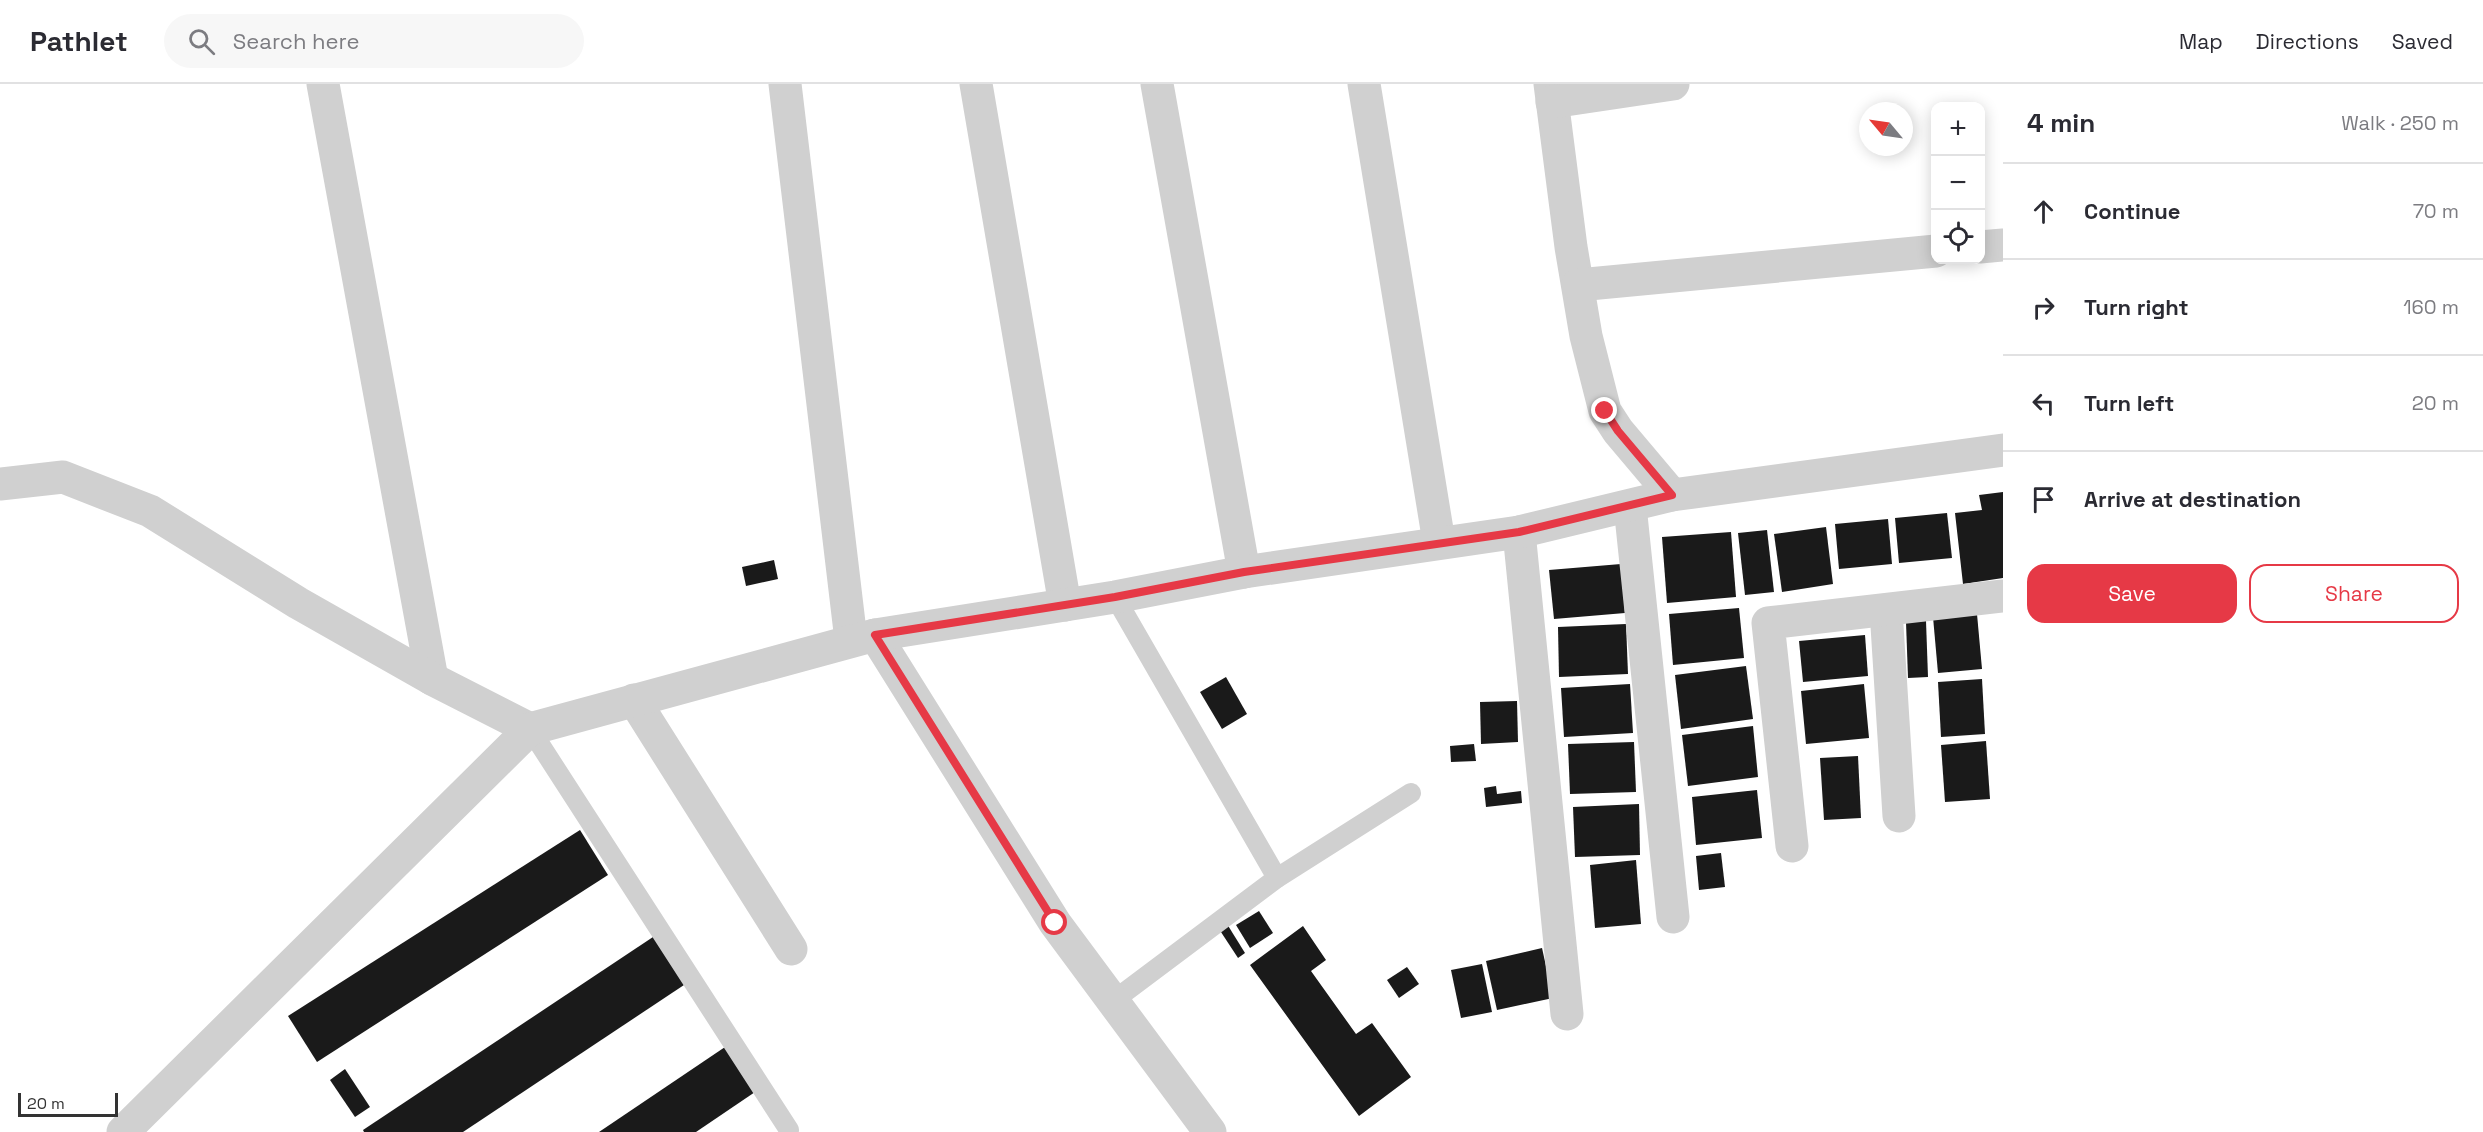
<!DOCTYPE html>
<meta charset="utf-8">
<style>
body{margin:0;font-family:"Space Grotesk",sans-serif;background:#f7f7f7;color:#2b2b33}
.controls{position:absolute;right:18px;top:18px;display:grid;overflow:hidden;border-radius:12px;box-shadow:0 3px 15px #0003}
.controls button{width:54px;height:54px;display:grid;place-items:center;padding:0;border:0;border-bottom:2px solid #e1e1e2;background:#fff;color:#2b2b33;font:30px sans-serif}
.compass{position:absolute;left:1859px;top:18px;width:54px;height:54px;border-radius:50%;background:#fff;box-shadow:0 3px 15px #0003;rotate:299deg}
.scale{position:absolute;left:18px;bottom:15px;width:100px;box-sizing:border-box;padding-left:6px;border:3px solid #333;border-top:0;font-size:16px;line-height:21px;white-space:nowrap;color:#333;-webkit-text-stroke:4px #fff;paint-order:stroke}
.stop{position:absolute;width:18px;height:18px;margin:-14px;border:4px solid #e63946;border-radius:50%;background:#fff}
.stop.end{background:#e63946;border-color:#fff;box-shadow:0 2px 6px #0008}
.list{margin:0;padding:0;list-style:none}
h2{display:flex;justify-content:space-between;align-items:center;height:78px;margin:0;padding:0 24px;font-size:26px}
h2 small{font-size:20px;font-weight:400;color:#7c7c81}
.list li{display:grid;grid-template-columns:39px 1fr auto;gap:18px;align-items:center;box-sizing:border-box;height:96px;padding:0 24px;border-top:2px solid #e1e1e2}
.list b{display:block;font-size:22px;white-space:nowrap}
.list em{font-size:20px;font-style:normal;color:#7c7c81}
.actions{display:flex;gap:12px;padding:18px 24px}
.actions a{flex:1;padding:14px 0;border:2px solid #e63946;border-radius:18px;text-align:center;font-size:21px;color:#e63946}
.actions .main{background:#e63946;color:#fff}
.icon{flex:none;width:33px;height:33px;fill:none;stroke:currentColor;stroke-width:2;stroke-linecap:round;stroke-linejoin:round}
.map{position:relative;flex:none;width:2003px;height:1048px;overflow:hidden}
header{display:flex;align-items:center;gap:36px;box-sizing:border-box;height:84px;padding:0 30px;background:#fff;border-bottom:2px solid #e1e1e2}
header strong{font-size:28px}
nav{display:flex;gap:33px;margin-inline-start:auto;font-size:21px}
.search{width:420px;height:54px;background:#f7f7f7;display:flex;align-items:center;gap:15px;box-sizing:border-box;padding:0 21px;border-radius:33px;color:#7c7c81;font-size:22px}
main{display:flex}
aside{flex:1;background:#fff}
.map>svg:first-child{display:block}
.building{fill:#1a1a1a}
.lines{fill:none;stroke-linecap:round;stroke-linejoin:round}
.service{stroke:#d0d0d0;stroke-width:20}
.minor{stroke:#d0d0d0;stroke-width:33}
.route{stroke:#e63946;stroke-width:8}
</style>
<header>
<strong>Pathlet</strong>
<div class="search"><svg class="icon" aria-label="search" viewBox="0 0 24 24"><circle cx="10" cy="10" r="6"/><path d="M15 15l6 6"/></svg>Search here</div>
<nav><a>Map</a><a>Directions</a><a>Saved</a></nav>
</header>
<main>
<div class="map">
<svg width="2003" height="1048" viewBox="0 0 2003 1048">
<rect width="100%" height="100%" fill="#fff"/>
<!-- building -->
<g class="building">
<path d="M2003,408V494L1963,500L1955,429L1982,426L1979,411Z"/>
<path d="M1947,429L1952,474L1899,479L1895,434Z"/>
<path d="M1888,435L1892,480L1839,485L1835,440Z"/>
<path d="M1826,443L1833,500L1782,508L1774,450Z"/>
<path d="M1767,446L1774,508L1745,511L1738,449Z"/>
<path d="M1731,448L1736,513L1667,519L1662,453Z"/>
<path d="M774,476L778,495L746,502L742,483Z"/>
<path d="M1621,480L1625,529L1554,535L1549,486Z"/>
<path d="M1739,524L1744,574L1673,581L1669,530Z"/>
<path d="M1977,530L1982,585L1938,589L1933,533Z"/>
<path d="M1926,537L1928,593L1908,594L1906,538Z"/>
<path d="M1626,540L1628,590L1559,593L1558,543Z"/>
<path d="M1865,551L1868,592L1803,598L1799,557Z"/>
<path d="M1746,582L1753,635L1681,645L1675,591Z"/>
<path d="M1226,593L1247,630L1222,645L1200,608Z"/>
<path d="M1982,595L1985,650L1941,653L1938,598Z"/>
<path d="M1630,600L1633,649L1564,653L1561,604Z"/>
<path d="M1864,600L1869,654L1806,660L1801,607Z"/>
<path d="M1517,617L1518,658L1481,660L1480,618Z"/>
<path d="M1753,642L1758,693L1688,702L1682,651Z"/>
<path d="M1986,657L1990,715L1945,718L1941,661Z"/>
<path d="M1634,658L1636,708L1570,710L1568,660Z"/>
<path d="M1474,660L1476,677L1451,678L1450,662Z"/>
<path d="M1858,672L1861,734L1824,736L1820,674Z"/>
<path d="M1496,702L1497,710L1521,707L1522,719L1486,723L1484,704Z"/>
<path d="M1757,706L1762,754L1696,761L1692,713Z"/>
<path d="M1639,720L1640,771L1575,773L1573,723Z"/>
<path d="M580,746L608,791L317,978L288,932Z"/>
<path d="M1721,769L1725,803L1699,806L1696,772Z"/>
<path d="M1636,776L1641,840L1595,844L1590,781Z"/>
<path d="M1259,827L1273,849L1250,864L1236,841Z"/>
<path d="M1227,840L1245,869L1238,874L1219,845Z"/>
<path d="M1303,842L1326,876L1311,887L1356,950L1372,939L1411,993L1359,1032L1250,881Z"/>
<path d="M656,851L687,899L463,1048H364L363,1046Z"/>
<path d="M1542,864L1553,914L1497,926L1486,877Z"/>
<path d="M1482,880L1492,928L1461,934L1451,886Z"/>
<path d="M1407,883L1419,900L1399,914L1387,896Z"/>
<path d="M728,961L758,1006L696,1048H599Z"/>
<path d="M345,985L370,1023L355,1033L330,996Z"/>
</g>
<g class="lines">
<!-- service -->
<g class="service">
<path d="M1115,513L1277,794"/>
<path d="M530,645L789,1046"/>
<path d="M1113,917L1277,794L1411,709"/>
</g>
<!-- minor -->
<g class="minor">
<path d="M323,0L432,595"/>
<path d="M785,0L851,556"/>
<path d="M976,0L1065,521"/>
<path d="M1157,0L1244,488"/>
<path d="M1364,0L1439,458"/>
<path d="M1550,0L1571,163L1586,252L1605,327L1618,347L1672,411"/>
<path d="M1552,18L1673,0"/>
<path d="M1980,163L2003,161"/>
<path d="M1578,201L1936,167"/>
<path d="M0,400L63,393L150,427L298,519L432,595L530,645"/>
<path d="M1630,422L1673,833"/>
<path d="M1519,448L1567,930"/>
<path d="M1886,526L1899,732"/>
<path d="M875,551L1055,839L1210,1048"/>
<path d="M634,616L791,865"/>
<path d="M1792,762L1768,539L2003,512"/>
<path d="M123,1048L530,645L875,551L1115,513L1244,488L1519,448L1672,411L2003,366"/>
</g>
</g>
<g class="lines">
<!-- route -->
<path class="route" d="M1055,839L875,551L1115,513L1244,488L1519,448L1672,411L1618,347L1605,327"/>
</g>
</svg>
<div class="controls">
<button>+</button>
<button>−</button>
<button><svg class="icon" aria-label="locate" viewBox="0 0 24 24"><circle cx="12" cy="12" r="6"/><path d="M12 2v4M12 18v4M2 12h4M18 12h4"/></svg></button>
</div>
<svg class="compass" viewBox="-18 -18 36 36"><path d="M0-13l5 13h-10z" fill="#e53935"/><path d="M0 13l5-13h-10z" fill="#7c7c81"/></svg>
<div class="scale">20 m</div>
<div class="stop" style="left:1055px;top:839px"></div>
<div class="stop end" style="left:1605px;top:327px"></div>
</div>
<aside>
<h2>4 min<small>Walk · 250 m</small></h2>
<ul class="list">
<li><svg class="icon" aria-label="ahead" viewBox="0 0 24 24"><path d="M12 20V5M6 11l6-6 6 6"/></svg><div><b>Continue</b></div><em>70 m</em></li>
<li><svg class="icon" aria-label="right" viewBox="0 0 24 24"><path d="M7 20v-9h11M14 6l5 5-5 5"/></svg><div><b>Turn right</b></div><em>160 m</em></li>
<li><svg class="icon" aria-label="left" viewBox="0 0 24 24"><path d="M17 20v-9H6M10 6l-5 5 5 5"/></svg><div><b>Turn left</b></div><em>20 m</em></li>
<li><svg class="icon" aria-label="arrive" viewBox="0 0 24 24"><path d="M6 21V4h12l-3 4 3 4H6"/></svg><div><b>Arrive at destination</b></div></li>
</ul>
<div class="actions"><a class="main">Save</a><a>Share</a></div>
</aside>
</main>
